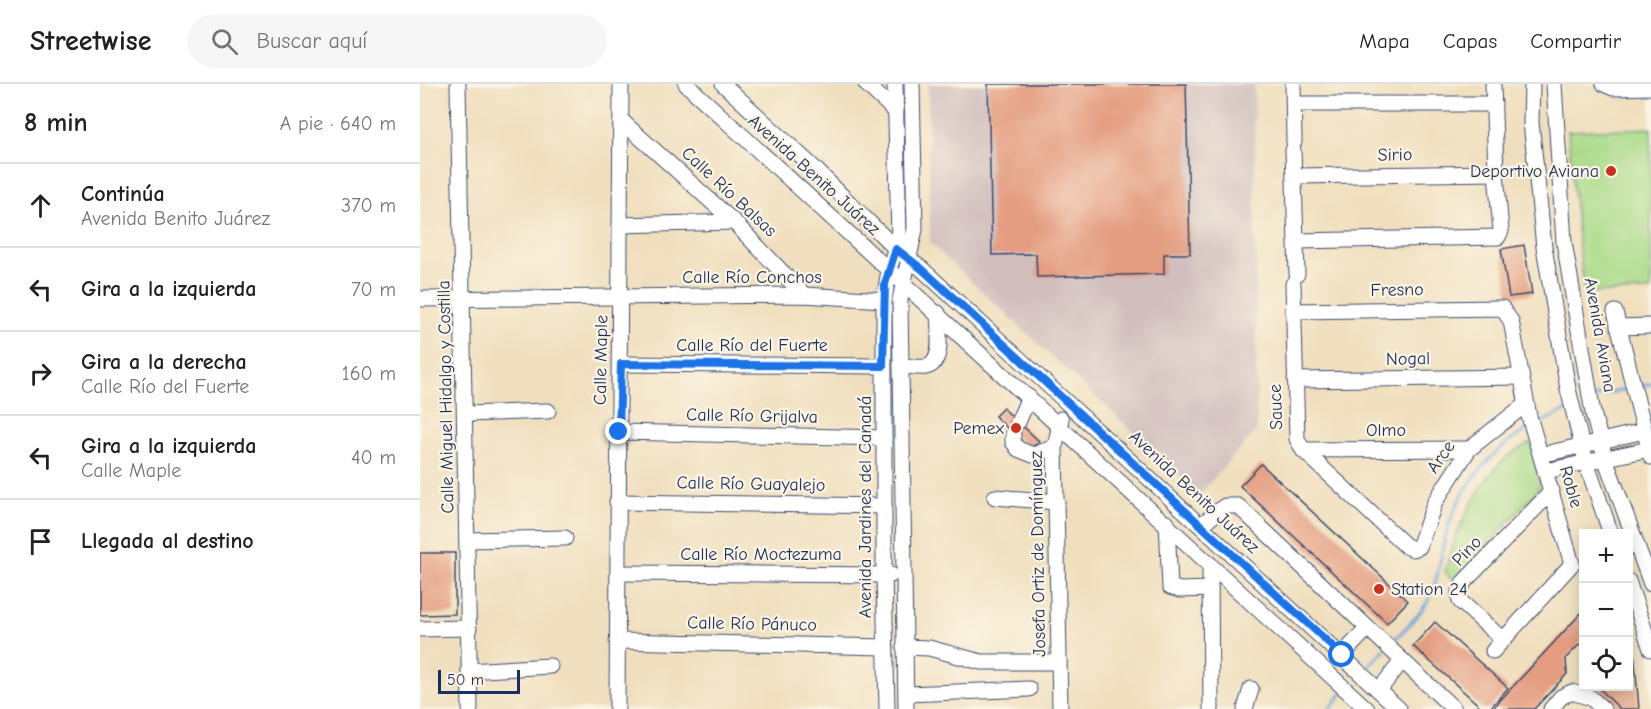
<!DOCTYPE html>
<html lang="es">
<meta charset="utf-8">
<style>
body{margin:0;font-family:"Comic Neue",sans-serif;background:#f6f6f6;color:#202124}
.controls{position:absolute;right:18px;bottom:18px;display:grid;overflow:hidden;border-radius:0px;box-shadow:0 3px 15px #0003}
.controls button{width:54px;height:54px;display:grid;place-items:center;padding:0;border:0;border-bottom:2px solid #e0e0e0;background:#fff;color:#202124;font:30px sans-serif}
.scale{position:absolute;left:18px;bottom:15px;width:82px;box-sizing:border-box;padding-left:6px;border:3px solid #1b2f5e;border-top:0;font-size:16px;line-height:21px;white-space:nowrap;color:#1b2f5e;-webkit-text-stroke:4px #fcf5e5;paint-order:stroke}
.stop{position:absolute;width:18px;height:18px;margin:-14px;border:4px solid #1a73e8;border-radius:50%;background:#fff}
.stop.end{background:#1a73e8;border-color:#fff;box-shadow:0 2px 6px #0008}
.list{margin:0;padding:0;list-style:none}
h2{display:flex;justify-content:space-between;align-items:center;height:78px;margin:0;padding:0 24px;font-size:26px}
h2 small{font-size:20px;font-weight:400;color:#757577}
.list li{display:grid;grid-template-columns:39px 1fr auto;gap:18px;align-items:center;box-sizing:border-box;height:84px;padding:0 24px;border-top:2px solid #e0e0e0}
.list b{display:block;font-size:22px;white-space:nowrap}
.list p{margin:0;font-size:20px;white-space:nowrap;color:#757577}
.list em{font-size:20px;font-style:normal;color:#757577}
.icon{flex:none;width:33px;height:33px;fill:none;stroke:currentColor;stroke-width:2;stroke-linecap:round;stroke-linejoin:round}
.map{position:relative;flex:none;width:1231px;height:625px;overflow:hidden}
header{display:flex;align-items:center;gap:36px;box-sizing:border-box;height:84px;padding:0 30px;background:#fff;border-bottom:2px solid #e0e0e0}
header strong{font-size:28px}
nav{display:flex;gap:33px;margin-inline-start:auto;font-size:21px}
.search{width:420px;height:54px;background:#f6f6f6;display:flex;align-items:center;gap:15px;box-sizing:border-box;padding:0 21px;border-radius:33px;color:#757577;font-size:22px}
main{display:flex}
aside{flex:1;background:#fff}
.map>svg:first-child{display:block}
.industrial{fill:#d1bfbe}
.green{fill:#a9da88;stroke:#628473;stroke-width:1.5}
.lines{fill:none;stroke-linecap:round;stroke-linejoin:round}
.stream{stroke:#70a4dc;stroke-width:3}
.building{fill:#e49d80}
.minor-casing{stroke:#3b496c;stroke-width:17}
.minor{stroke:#fff;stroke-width:15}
.route{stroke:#1a73e8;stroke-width:8}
.poi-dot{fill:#c8321e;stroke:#fcf5e5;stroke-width:2}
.labels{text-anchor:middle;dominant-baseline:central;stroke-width:4.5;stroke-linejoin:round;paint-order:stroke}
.street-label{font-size:18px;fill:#1b2f5e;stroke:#fcf5e5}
.poi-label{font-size:18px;fill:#1b2f5e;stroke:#fcf5e5;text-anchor:end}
</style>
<header>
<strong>Streetwise</strong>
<div class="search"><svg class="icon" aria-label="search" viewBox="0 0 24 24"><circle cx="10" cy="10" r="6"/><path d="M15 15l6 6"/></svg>Buscar aquí</div>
<nav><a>Mapa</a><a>Capas</a><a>Compartir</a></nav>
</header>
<main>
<aside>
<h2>8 min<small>A pie · 640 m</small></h2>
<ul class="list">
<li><svg class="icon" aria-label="ahead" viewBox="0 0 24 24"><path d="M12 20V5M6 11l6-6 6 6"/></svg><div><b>Continúa</b><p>Avenida Benito Juárez</p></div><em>370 m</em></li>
<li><svg class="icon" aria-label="left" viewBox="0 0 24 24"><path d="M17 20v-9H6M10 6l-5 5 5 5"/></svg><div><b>Gira a la izquierda</b></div><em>70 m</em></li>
<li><svg class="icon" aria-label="right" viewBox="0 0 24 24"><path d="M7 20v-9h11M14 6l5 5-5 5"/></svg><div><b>Gira a la derecha</b><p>Calle Río del Fuerte</p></div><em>160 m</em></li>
<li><svg class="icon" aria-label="left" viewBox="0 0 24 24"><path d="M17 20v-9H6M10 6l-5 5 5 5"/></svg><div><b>Gira a la izquierda</b><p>Calle Maple</p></div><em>40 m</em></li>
<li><svg class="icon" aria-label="arrive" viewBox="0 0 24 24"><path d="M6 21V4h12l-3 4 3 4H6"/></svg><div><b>Llegada al destino</b></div></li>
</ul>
</aside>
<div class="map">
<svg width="1231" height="625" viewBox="0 0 1231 625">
<rect width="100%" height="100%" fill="#fcf5e5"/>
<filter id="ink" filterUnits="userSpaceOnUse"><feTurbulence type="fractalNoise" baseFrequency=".0167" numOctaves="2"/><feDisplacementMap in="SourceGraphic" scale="12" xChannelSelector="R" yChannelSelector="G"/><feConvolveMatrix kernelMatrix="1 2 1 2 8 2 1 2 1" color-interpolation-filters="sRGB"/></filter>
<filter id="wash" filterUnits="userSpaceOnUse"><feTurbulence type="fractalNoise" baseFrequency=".008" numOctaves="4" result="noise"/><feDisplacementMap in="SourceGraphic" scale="24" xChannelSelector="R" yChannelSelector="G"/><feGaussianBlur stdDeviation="1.35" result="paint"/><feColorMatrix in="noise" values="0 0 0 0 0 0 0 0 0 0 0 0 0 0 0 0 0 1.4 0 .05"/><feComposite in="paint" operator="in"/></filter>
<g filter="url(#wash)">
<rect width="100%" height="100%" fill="#f0dfbe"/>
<!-- industrial -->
<path class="industrial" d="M508,0H834L837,346L780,410L510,159Z"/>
<!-- green -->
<g class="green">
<path d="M1231,44V207L1165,209L1159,166L1148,47Z"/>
<path d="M1111,359L1120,399L1117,407L1037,494H1030L1025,488C1035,446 1066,375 1111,359Z"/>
</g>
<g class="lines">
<!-- stream -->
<g class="stream">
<path d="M1218,302L1231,300"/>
<path d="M1174,313L1209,304"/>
<path d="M1118,340L1147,326"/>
<path d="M971,559C985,545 1004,528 1012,509C1019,491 1021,469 1026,450C1036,410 1070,366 1107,346"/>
<path d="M944,587L964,566"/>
<path d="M910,625L922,609"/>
</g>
</g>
<g id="blocks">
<!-- building -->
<g class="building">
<path d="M568,0H766L770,170H744V190L617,193L616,170L572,171Z"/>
<path d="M1104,161L1112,210L1089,213L1081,165Z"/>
<path d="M583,324L619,357L610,366L575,332Z"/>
<path d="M841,380L988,517L967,539L820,402Z"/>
<path d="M0,469H35V530L0,531Z"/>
<path d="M1164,526V556L1146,574L1147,590L1114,625H1072Z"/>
<path d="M1015,538L1088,604L1069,625H1063L993,562Z"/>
<path d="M1208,563L1214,568L1219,625H1200L1177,602H1208Z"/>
</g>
</g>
</g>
<g filter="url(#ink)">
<use href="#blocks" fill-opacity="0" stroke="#3b496c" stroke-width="1.5"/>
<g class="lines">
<defs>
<g id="minor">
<path d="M38,0L50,625"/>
<path d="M266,0L947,625"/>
<path d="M303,0L392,82L476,165L502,185L979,625"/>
<path d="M446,0L476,28"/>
<path d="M873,0L874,58"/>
<path d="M1112,0L1111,38L1124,163L1148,305L1166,378L1191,450"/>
<path d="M1134,0L1144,158L1173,329L1185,374L1231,500"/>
<path d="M1184,0L1193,4L1231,3"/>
<path d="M874,20H1074"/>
<path d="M203,38L314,138L384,211"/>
<path d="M873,66L877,190"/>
<path d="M876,92L1076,89"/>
<path d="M200,141L314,138"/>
<path d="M877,157L1078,153L1081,147L1076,89L1073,0"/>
<path d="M873,200L877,355L883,366L986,462L993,465L999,463L1015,418L1049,365L1106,320"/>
<path d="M0,215L384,211L464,216"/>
<path d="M873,227L1082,224L1091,237L1109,332L1152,480L1073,567"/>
<path d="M1195,228L1231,373"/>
<path d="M1198,243L1231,242"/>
<path d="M201,280L463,282"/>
<path d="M481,282C489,282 498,284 506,283C525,279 518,243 518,229"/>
<path d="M875,296L1101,293"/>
<path d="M46,330L128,327"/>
<path d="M598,338L609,313"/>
<path d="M199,348L464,354"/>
<path d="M593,350V358L598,365L613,371L635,363"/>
<path d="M883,366L1049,365"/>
<path d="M1121,371L1224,347"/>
<path d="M1126,387L1229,365"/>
<path d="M575,413L637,418"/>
<path d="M197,418L464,422"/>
<path d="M747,439L750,503L760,506L790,505"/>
<path d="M781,441L805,422H818L1034,625"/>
<path d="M47,456L145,454"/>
<path d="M790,480L791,625"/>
<path d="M198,489L471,491"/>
<path d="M1208,497L1231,565"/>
<path d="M0,545L49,544"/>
<path d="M1083,556L1040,517L1039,509L1044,498L1132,407"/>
<path d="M197,557L465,563"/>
<path d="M484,563L509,564L561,578H639"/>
<path d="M922,571L947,545"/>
<path d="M49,587L130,582"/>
<path d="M959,606L982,577"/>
<path d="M486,610L609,605"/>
<path d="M197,625L201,0"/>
<path d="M467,625L464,491V216L469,186L479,152L475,0"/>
<path d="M486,625L480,216L495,145L492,0"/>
<path d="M640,625L635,363L641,335"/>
<path d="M825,625L831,605"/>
<path d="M1131,625L1141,613L1152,608L1171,614L1183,625"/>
</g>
</defs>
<!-- minor casing -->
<use href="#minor" class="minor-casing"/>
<!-- minor -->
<use href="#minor" class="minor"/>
</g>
</g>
<g class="lines" filter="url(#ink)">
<!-- route -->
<path class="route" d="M199,348L201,280L463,282L465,200L476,165L502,185L922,571"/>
</g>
<!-- markers -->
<g class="poi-dot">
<circle cx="1191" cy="87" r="6"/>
<circle cx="596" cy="344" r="6"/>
<circle cx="959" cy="505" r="6"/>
</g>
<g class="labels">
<!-- street labels -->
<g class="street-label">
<text transform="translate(975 71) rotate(-1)">Sirio</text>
<text transform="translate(394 91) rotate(42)">Avenida Benito Juárez</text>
<text transform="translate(309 108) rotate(43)">Calle Río Balsas</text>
<text x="332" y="193">Calle Río Conchos</text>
<text transform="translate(977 206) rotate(-1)">Fresno</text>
<text transform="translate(1180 251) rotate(80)">Avenida Aviana</text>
<text x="332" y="261">Calle Río del Fuerte</text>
<text transform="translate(988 275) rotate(-1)">Nogal</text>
<text transform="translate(181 276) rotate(-89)">Calle Maple</text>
<text transform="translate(26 313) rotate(-91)">Calle Miguel Hidalgo y Costilla</text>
<text transform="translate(856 323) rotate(-92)">Sauce</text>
<text transform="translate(332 332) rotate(1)">Calle Río Grijalva</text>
<text x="966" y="346">Olmo</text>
<text transform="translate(1021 373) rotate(-55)">Arce</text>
<text transform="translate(331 400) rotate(1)">Calle Río Guayalejo</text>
<text transform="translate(1151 403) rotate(74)">Roble</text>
<text transform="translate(774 408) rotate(43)">Avenida Benito Juárez</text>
<text transform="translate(445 423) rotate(-90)">Avenida Jardines del Canadá</text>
<text transform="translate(1047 467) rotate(-47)">Pino</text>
<text x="341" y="470">Calle Río Moctezuma</text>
<text transform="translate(618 470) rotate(-91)">Josefa Ortiz de Domínguez</text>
<text transform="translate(332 540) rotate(1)">Calle Río Pánuco</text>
</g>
<!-- poi labels -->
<g class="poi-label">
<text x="1179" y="87">Deportivo Aviana</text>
<text x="584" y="344">Pemex</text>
<text x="971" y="505" text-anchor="start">Station 24</text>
</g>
</g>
</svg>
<div class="controls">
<button>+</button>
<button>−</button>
<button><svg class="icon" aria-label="locate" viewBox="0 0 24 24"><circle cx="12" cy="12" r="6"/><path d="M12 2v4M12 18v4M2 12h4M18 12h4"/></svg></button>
</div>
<div class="scale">50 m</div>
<div class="stop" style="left:922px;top:571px"></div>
<div class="stop end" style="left:199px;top:348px"></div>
</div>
</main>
